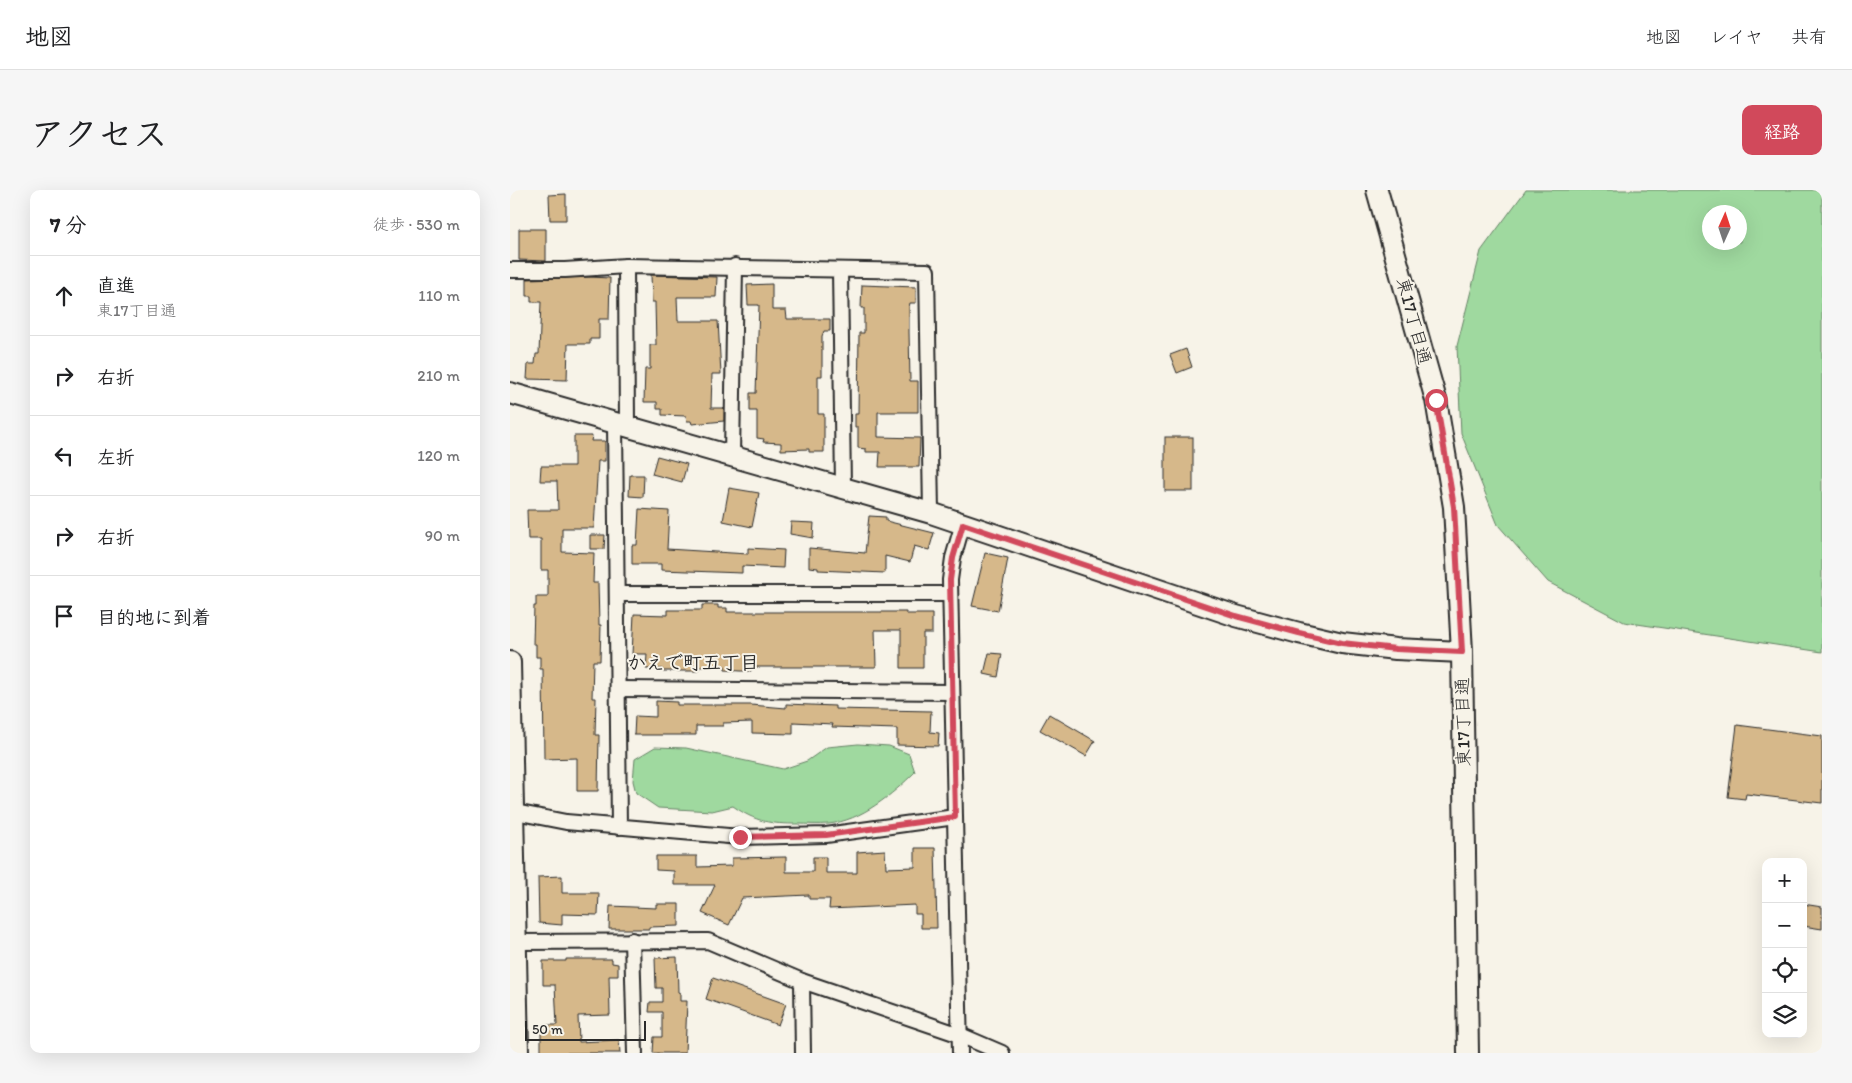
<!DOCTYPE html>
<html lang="ja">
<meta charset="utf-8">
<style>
body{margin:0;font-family:Itim,"Klee One",sans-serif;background:#f6f6f6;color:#202124}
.controls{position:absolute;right:15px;bottom:15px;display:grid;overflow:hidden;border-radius:10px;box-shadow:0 5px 20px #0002}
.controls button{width:45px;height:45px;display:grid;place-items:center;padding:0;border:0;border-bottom:1px solid #e0e0e0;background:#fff;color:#202124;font:25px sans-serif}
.compass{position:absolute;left:1192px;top:15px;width:45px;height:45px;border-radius:50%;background:#fff;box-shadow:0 5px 20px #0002;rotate:3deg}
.scale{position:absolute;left:15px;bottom:12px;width:121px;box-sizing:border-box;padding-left:5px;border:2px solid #2b2b2b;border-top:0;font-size:14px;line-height:18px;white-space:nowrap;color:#2b2b2b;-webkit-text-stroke:4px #f7f3e8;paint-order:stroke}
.stop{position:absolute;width:15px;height:15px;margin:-11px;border:4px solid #d1495b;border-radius:50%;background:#fff}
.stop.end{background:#d1495b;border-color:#fff;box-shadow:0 1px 5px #0008}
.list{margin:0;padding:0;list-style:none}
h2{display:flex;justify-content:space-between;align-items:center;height:65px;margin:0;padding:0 20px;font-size:21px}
h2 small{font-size:16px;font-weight:400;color:#757577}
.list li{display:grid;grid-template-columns:32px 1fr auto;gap:15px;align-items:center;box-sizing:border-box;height:80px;padding:0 20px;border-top:1px solid #e0e0e0}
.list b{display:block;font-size:19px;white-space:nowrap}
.list p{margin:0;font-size:16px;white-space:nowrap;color:#757577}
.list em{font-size:16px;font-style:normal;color:#757577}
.icon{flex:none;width:28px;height:28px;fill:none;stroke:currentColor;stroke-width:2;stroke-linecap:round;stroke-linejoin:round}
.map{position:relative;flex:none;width:1312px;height:863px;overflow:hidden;border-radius:10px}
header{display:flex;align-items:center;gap:30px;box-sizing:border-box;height:70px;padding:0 25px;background:#fff;border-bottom:1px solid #e0e0e0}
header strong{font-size:24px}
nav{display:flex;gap:28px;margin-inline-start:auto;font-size:18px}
.intro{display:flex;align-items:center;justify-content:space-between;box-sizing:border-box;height:120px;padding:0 30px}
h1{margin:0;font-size:35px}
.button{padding:12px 22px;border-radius:10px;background:#d1495b;color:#fff;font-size:18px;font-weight:700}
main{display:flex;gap:30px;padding:0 30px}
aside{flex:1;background:#fff;border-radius:10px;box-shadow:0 5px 20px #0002}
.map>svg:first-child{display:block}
.green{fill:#9fd99f;stroke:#658265;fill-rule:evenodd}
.building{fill:#d6b88a;stroke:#2b2b2b}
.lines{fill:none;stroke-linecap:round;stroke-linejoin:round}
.street-casing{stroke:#2b2b2b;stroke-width:18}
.secondary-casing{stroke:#2b2b2b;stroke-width:24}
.street{stroke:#f7f3e8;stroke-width:14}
.secondary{stroke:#f7f3e8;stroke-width:20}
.route{stroke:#d1495b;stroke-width:6}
.labels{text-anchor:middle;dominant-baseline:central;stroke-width:4;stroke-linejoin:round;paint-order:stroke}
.street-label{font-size:18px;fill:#2b2b2b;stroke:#f7f3e8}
.neighbourhood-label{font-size:19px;font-weight:bold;fill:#2b2b2b;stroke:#f7f3e8}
</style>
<header>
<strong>地図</strong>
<nav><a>地図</a><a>レイヤ</a><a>共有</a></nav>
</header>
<div class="intro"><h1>アクセス</h1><a class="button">経路</a></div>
<main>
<aside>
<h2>7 分<small>徒歩 · 530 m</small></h2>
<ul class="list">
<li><svg class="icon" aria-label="ahead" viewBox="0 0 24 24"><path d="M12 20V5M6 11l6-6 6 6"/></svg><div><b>直進</b><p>東17丁目通</p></div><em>110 m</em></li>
<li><svg class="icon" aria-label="right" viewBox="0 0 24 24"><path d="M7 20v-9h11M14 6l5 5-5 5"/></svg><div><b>右折</b></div><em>210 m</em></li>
<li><svg class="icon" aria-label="left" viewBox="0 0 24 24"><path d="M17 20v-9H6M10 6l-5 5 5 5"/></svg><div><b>左折</b></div><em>120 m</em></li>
<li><svg class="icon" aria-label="right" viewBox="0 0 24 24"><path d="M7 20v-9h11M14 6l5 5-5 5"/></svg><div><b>右折</b></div><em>90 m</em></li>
<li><svg class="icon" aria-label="arrive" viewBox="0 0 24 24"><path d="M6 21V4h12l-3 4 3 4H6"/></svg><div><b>目的地に到着</b></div></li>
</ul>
</aside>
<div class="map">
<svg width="1312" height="863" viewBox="0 0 1312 863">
<rect width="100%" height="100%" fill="#f7f3e8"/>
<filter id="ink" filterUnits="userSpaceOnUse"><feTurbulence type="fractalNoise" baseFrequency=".02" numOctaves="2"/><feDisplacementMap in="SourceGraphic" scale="10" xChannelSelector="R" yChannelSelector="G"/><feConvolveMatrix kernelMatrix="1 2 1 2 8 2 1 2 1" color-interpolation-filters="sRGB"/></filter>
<g filter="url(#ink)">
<!-- green -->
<g class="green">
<path d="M1016,0H1312V462L1114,432L1038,392L988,335L951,243L947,156L971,61ZM1200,22H1230V52H1200Z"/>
<path d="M348,554L379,556L399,564L405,582C383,604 351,631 318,634C308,635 298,634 288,634C260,634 246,632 223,616L202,621L148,618L126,603L123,591L125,569L145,557L176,558L273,579L297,571L317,557Z"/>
</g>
<!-- building -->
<g class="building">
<path d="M56,4V30H40L39,5Z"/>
<path d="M9,39H36V71L9,70Z"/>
<path d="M141,85L207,87L206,107H167L168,131H208L211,184H202L201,218H214V231L182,234L181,231H177L176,226L152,225V219H147V212H134L135,179H140V155H146L145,112H142Z"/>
<path d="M80,87L100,88L99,129H89V149H80V154H58L57,190L17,189L18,174H25L26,164H29L31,112H21V106H17V89Z"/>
<path d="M262,94V120H276L277,129H320V141H314L312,146V186H308V224H314V262H299V259L271,260V253L253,252L254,249L247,248V221H240V203H246L249,115H238L237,95Z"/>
<path d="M352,95L406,97V113H400L399,117V142L400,191H408V222H368V247L410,248L409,277H369L370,262H356V259L348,258V237H345V224H348L349,143H354V118H351Z"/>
<path d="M676,159L682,177L667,183L660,165Z"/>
<path d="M64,246H82L81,251H95V271H88L84,338H52V362L84,363L83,393H88L89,435H91L90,471H83L82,508H86L85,545H89L88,601H67V568L34,569L33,479H30V467H26V454H23L24,416H26V407H38V380H31V349H18L17,320H48L47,291H30L31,276H64Z"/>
<rect x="655" y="247" width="28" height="54"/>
<path d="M147,266L177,274L172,292L142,284Z"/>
<path d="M120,285H134L133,307L119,306Z"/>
<path d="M219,298L249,303L242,337L213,331Z"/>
<path d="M129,319L159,321L157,359L238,364V358L274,360L273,378L232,376V383L151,380V374H122V355H127Z"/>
<path d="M359,326L376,327V331L424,343L419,360L404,356L400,372L375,366V383L308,380V378L299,377V358L355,363Z"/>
<path d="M281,332L304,333L303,348L280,344Z"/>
<path d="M80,345H95L94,359H80Z"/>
<path d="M475,363L498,368L488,421L462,416Z"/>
<path d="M192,415H208V418H217V422H396V424H422V443H413V478H391V440H365L366,477H241V481H230L215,480V476L189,477V481H152V479H136L137,464H122L124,424L158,425V420H192Z"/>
<path d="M479,463L492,464L488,487L474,484Z"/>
<path d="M146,511L167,512V515H241L276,518V514L325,516V519L421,521L420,542L429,543L428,556L387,555V539L322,537L323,534L283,532V544L242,543V532L213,533V536H186V545H124L125,526L146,527Z"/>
<path d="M539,524L585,551L576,566L530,540Z"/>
<path d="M1227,535L1312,546V613L1236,604L1235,609L1218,607Z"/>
<path d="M405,658H425L427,738H411V724H405V715L319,719L320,709H299V705L232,708L219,735L192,723L205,695H164V681L146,680V666H187V677L222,676V668L276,667V682H303V667H316V683H347V662L375,660L376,678L405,677Z"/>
<path d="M52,686V703H89L88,725L52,724V735L29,733L28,687Z"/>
<path d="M146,714H169V736L139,737V739H99L100,716L146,718Z"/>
<path d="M1293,714L1312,717V739L1293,736Z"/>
<path d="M167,767L168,802L170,803V811H177L175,863H143L144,847H152V822H139L140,812H152V798H146L145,768Z"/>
<path d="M56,769H102V773L108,774V786H99L100,825L68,826L69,852L109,850L110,863H31V835H47L45,795H33V771H56Z"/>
<path d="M203,788L276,814L268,835L196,809Z"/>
</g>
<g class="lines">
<defs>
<g id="street">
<path d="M116,76L117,236"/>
<path d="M0,80H55L116,76L417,81L421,323"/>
<path d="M330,80L333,297"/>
<path d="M105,233L109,637"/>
<path d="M222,266L225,76"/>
<path d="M109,404H440"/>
<path d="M109,499L442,502"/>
<path d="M0,621L56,632L230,647L316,645L445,627"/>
<path d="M122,750L125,863"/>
<path d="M6,752L198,751L292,791L450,845L492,863"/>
<path d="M292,791L293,863"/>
<path d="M450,863L440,390L443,368L453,333"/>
</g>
<g id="secondary">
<path d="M867,0L926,210L944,317L952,462L958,863"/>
<path d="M0,203L421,323L726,426L789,443L832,453L886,459L952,462"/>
<path d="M0,472L8,863"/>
</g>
</defs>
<!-- street casing -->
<use href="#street" class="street-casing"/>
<!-- secondary casing -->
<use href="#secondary" class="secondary-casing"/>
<!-- street -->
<use href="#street" class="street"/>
<!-- secondary -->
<use href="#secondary" class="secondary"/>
</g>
</g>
<g class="lines" filter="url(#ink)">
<!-- route -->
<path class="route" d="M230,647L316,645L445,627L440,390L443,368L453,334L726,426L789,443L832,453L886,459L952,462L944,317L926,210"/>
</g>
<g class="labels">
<!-- street labels -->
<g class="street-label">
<text transform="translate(904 131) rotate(75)">東17丁目通</text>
<text transform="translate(953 532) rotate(-91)">東17丁目通</text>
</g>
<!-- neighbourhood labels -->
<g class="neighbourhood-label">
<text x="183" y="472">かえで町五丁目</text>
</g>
</g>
</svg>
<div class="controls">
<button>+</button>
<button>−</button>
<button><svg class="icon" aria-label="locate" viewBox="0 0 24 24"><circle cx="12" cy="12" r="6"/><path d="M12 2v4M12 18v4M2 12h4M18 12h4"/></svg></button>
<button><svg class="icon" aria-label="layers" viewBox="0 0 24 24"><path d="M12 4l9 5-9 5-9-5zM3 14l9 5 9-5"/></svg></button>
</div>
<svg class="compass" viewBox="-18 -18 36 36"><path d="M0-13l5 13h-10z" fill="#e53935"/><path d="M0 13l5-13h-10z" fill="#757577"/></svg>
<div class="scale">50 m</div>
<div class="stop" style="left:926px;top:210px"></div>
<div class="stop end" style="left:230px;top:647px"></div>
</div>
</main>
